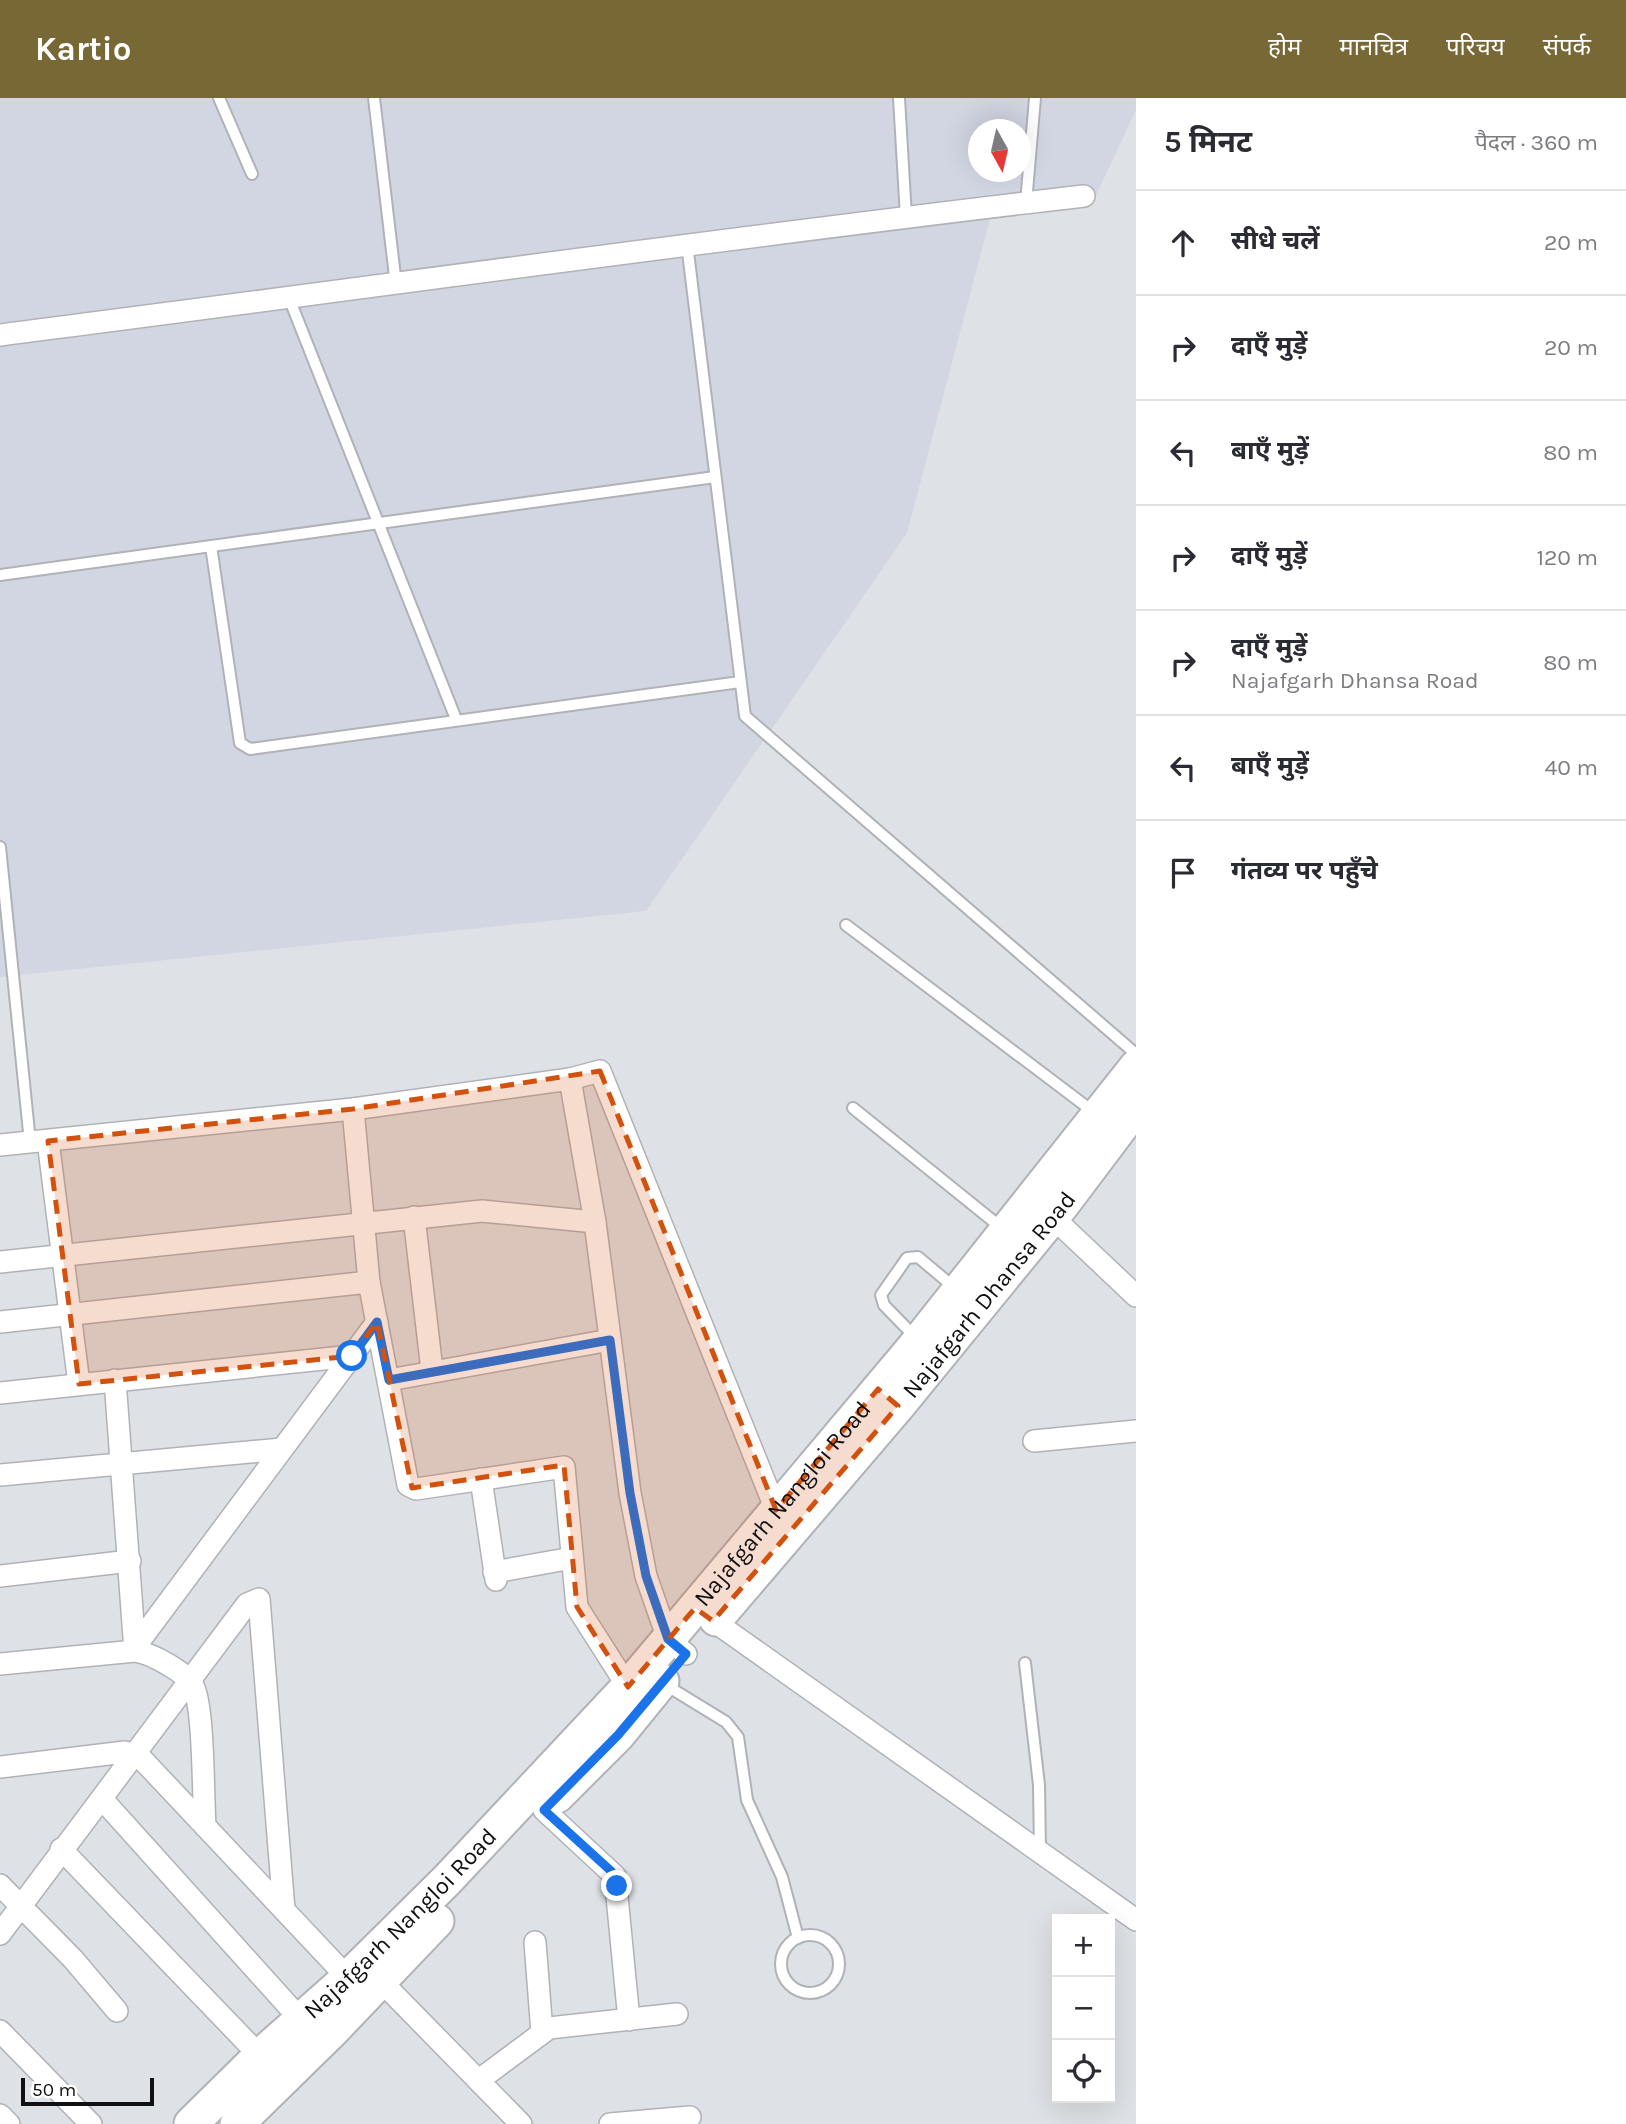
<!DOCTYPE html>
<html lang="hi">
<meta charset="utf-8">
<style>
body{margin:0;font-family:Karla,"Noto Sans Devanagari",sans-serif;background:#f7f7f7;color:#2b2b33}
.controls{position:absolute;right:21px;bottom:21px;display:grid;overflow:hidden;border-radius:0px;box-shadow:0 7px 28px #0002}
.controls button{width:63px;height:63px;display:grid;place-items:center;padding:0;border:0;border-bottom:2px solid #e1e1e2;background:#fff;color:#2b2b33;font:35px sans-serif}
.compass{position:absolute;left:968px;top:21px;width:63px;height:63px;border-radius:50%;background:#fff;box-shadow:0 7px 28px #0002;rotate:172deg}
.scale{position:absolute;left:21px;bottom:18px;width:133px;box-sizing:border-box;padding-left:7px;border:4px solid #101012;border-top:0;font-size:19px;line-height:24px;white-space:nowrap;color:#101012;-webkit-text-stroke:5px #fff;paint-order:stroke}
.stop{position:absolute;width:21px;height:21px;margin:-16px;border:5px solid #1a73e8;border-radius:50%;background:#fff}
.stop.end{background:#1a73e8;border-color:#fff;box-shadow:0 2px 7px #0008}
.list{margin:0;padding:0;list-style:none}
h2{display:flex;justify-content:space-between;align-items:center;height:91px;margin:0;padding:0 28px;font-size:30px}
h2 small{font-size:23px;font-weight:400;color:#7c7c81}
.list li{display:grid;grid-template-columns:46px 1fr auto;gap:21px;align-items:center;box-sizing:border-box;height:105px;padding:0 28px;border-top:2px solid #e1e1e2}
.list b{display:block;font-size:26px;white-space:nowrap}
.list p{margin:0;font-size:23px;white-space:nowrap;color:#7c7c81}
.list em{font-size:23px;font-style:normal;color:#7c7c81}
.icon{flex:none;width:38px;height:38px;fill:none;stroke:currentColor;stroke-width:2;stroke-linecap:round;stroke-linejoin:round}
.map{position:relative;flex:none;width:1136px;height:2026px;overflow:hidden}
header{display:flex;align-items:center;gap:42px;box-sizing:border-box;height:98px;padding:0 35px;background:#786836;color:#fff}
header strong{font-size:33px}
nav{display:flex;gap:38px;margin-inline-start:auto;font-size:24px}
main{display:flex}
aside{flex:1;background:#fff}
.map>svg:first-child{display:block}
.built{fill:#d1d6e2;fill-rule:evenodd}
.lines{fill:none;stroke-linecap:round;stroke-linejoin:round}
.service-casing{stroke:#b0b2b7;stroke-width:14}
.minor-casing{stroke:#b0b2b7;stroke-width:24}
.primary-casing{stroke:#b0b2b7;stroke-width:37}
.service{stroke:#fff;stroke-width:10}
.minor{stroke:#fff;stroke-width:21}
.primary{stroke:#fff;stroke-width:33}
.route{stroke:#1a73e8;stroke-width:9}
.marked{fill:#d2520d;fill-opacity:0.2;stroke:#d2520d;stroke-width:5;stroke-dasharray:14 9;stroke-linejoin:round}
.labels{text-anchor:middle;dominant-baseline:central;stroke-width:5;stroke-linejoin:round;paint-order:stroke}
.street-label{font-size:24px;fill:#101012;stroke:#fff}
</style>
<header>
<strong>Kartio</strong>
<nav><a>होम</a><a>मानचित्र</a><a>परिचय</a><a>संपर्क</a></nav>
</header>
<main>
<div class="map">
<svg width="1136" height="2026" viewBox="0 0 1136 2026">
<rect width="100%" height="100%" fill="#dee1e5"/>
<!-- built -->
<path class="built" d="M0,0H1136V12L1091,108L991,117L907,435L646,813L0,879ZM978,32H1020V74H978Z"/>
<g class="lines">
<defs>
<g id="service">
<path d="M219,0L252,76"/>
<path d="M374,0L396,187"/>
<path d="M899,0L906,119"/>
<path d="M1026,105L1035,0"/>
<path d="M687,146L745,618L1136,956"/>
<path d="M289,200L456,621"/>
<path d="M211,448L240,645L250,651L740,584"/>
<path d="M0,477L715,379"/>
<path d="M0,749L30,1044"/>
<path d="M846,827L1095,1015"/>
<path d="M853,1010L1003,1131"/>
<path d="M917,1241L884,1207L881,1197L907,1160L918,1159L955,1190"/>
<path d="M1025,1565L1039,1687L1040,1754"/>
<path d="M664,1586L726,1624L738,1639L747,1702L782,1779L798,1840"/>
<circle cx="810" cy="1866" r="29"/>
</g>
<g id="minor">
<path d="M0,237C361,191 722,140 1084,98"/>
<path d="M570,981L600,973L776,1412"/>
<path d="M353,1011L369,1184L408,1387L416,1391L564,1369L577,1509L628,1589"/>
<path d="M48,1043L79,1286"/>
<path d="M0,1047L353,1011L570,981L595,1124L630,1395L646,1478L668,1541L686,1556"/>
<path d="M1045,1112L1136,1198"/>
<path d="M414,1119L432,1272"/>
<path d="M0,1164L482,1113L595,1124"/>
<path d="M0,1224L369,1184"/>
<path d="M115,1282L135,1553"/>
<path d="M389,1282L610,1242"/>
<path d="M0,1295L352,1258"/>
<path d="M1034,1343L1136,1333"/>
<path d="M0,1377L282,1351"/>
<path d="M481,1381L496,1482"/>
<path d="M494,1474L572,1460"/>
<path d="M0,1478L130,1463"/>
<path d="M705,1517L1136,1822"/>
<path d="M135,1549L377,1224"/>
<path d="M0,1566L135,1553C151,1555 188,1575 194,1590C204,1614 203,1698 205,1728"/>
<path d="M0,1669L125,1654L139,1658L348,1880"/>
<path d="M102,1701L301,1922"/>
<path d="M544,1712L615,1778L629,1922"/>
<path d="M61,1751L260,1958"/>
<path d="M0,1787L73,1861L117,1913"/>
<path d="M0,1836L247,1506L259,1501L284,1812"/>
<path d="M535,1844L542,1935"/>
<path d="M372,1874L521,2026"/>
<path d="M0,1933L91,2026"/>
<path d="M479,1982L549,1930L677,1916"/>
<path d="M0,2017L9,2026"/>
<path d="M610,2026L690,2019"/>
</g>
<g id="primary">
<path id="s1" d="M716,1521L898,1308L1063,1106L1136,1009"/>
<path d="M557,1698L618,1637L662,1583"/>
<path id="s2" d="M191,2026L260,1958L348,1880L447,1782L628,1589L914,1249L1136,969"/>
<path d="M237,2026L332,1933L437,1823"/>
</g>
</defs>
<!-- service casing -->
<use href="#service" class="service-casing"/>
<!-- minor casing -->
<use href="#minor" class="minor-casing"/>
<!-- primary casing -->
<use href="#primary" class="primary-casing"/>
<!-- service -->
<use href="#service" class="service"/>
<!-- minor -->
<use href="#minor" class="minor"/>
<!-- primary -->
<use href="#primary" class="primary"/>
</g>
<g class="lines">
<!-- route -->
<path class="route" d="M352,1258L377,1224L389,1282L610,1242L630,1395L646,1478L668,1541L686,1556L618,1637L544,1712L611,1773L617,1788"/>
</g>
<!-- marked area -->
<path class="marked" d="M600,973L776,1412L878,1291L898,1308L713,1523L695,1510L628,1589L577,1509L564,1367L412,1390L377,1224L352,1258L79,1286L48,1043L353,1011Z"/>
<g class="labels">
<!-- street labels -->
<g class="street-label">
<text stroke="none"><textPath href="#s1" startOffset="424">Najafgarh Dhansa Road</textPath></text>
<text stroke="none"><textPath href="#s2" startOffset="858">Najafgarh Nangloi Road</textPath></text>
<text stroke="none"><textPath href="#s2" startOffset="290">Najafgarh Nangloi Road</textPath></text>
</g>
</g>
</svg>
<div class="controls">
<button>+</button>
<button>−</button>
<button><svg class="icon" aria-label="locate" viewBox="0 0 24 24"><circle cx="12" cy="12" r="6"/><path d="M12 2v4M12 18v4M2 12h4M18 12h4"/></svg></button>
</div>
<svg class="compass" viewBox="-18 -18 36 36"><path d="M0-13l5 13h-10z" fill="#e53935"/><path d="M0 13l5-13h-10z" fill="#7c7c81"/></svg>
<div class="scale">50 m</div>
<div class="stop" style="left:352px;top:1258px"></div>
<div class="stop end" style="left:617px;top:1788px"></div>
</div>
<aside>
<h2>5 मिनट<small>पैदल · 360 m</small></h2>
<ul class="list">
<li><svg class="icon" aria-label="ahead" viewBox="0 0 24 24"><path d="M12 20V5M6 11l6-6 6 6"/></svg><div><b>सीधे चलें</b></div><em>20 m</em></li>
<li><svg class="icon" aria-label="right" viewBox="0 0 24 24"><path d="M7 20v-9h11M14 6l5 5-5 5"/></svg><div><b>दाएँ मुड़ें</b></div><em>20 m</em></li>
<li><svg class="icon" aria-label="left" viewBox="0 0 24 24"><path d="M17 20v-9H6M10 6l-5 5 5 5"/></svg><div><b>बाएँ मुड़ें</b></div><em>80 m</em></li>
<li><svg class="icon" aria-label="right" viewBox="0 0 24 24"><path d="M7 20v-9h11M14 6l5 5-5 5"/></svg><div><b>दाएँ मुड़ें</b></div><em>120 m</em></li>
<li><svg class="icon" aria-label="right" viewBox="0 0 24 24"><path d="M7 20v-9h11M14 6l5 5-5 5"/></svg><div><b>दाएँ मुड़ें</b><p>Najafgarh Dhansa Road</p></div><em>80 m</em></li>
<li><svg class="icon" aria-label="left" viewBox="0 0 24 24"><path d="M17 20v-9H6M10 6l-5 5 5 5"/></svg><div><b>बाएँ मुड़ें</b></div><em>40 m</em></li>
<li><svg class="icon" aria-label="arrive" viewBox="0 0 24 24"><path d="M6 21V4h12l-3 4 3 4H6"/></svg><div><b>गंतव्य पर पहुँचे</b></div></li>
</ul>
</aside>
</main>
